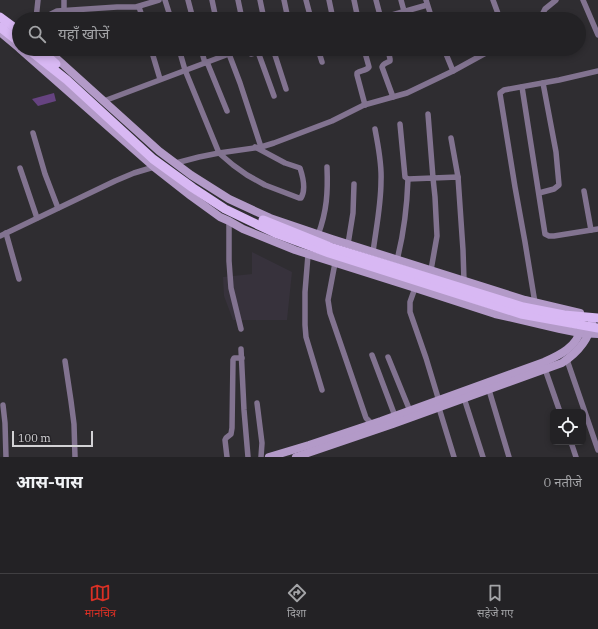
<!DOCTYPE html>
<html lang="hi">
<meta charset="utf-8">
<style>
body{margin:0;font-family:"IBM Plex Serif","Noto Sans Devanagari",serif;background:#2f2f32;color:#f1f3f6}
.controls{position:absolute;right:12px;bottom:12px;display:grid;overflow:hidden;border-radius:6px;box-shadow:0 2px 6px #0003}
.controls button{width:36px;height:36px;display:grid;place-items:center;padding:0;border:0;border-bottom:1px solid #403f42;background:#232225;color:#f1f3f6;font:20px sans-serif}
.scale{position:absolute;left:12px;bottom:10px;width:81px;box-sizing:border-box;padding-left:4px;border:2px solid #d3d2d5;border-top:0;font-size:11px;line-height:14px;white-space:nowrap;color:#d3d2d5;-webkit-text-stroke:3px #252327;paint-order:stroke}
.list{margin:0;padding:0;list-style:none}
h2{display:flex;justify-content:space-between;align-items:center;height:52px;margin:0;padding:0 16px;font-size:17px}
h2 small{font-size:13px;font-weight:400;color:#a3a4a7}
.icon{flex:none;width:22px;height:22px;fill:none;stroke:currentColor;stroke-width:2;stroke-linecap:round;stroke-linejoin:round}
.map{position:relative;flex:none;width:598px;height:457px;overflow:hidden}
.search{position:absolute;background:#232225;box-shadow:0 2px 6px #0003;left:12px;right:12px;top:12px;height:44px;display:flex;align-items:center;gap:10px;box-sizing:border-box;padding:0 14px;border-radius:22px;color:#a3a4a7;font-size:15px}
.sheet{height:116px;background:#232225}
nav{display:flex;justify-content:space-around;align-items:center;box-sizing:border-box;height:56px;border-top:1px solid #403f42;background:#232225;font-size:11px;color:#a3a4a7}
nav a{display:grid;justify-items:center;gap:2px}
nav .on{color:#d93025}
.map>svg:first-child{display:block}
.built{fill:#37323c}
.building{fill:#664381}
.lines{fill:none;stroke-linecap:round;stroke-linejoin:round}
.minor{stroke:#827390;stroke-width:5.5}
.secondary{stroke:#b39ac8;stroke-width:8}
.primary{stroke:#d8b8f3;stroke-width:9}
</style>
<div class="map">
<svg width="598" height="457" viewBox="0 0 598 457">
<rect width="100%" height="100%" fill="#2f2d31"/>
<!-- built -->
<path class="built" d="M252,252L292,272L287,320H233L224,296L223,277L252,274Z"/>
<!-- building -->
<path class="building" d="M54,93L56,101L38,106L32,99Z"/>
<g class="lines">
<!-- minor -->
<g class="minor">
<path d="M165,0L171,19"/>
<path d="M188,0L193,19"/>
<path d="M212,0L216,19"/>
<path d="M238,0L242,19"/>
<path d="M260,0L264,19"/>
<path d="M284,0L288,19"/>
<path d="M306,0L311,19"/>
<path d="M329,0L333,19"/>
<path d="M354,0L358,19"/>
<path d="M376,0L381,19"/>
<path d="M401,0L404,11"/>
<path d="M426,0L432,19"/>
<path d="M493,0L500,19"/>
<path d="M583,0L598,35"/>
<path d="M139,7L143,19"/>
<path d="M64,11V0"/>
<path d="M36,19L38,0"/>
<path d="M49,19L51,14L57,11L117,7H136L159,0"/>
<path d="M378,19L427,5"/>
<path d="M540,19L545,9L556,0"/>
<path d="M151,49L160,79"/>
<path d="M179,49L185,70L219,153L233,165L247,175L265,185L299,198H301C306,190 303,177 300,168L285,163L255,147"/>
<path d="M201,49L205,63"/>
<path d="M223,49L224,55"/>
<path d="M248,49L251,54L269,49"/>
<path d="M273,49L286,89"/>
<path d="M318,49L322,62"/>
<path d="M364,49L369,67C366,71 361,70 357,73V75L365,105"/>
<path d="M388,49L390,59V61C387,63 383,63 382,67L393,97"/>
<path d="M444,49L453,71"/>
<path d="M258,52L274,96"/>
<path d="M229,54L240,83L261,147"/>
<path d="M207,62L227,111"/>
<path d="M522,87L545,234L549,236H554L598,229"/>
<path d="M104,101L242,49"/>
<path d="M428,114L433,178L458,177L463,250L464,281"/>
<path d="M33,133L45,174L58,208"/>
<path d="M451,138L458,177"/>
<path d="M176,163L199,157L219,153L261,147L274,143L332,121L364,105L407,93L453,71L493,49"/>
<path d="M20,168L37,218"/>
<path d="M408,179L433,178L435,197L437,236L431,270"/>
<path d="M584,191L591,230"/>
<path d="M539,193L554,189L559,185L556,152L543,83"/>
<path d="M229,221V261L231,288L241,329"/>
<path d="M6,233L19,279"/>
<path d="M318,235C327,211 328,192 327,167"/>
<path d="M0,236L115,181L134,173L154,167"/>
<path d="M348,244L353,213L354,184"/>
<path d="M373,252C376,229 381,205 381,181C382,163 378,146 375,129"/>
<path d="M308,255L305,292V325L306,337L322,390"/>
<path d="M397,260C404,233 407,207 408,179L405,177L400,124"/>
<path d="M335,263L328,300L330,313L365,415L366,418L372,424"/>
<path d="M415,288L410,302V312L426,358L439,401V408L454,457"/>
<path d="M535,303L525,242L515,187L500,94V93L504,90L559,80L598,71"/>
<path d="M241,349L244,410L248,457"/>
<path d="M372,355L395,416"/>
<path d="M388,357L410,411"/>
<path d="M567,360L598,450"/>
<path d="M65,361L71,401L74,424L75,457"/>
<path d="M545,369L560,412"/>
<path d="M489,390L509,457"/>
<path d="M464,398L483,457"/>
<path d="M257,403L262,443L261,457"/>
<path d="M3,405L5,423L6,457"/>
<path d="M571,442L576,457"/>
<path d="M227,457L225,440L226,438L231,434L232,428L233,360L234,358H242"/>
</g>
<!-- secondary -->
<g class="secondary">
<path d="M1,33L19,48"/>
<path d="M20,49L154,167L191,196L220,217L229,221L243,229L295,250L415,288L495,314L560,329L580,333L598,334"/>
<path d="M46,49L159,151L191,175L229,199L270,218L332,239L525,300L580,313"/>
<path d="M269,457L309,445L381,421L544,362C560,355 577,347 581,328"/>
<path d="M296,457L393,424L562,363C577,353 589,340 592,322"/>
</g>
<!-- primary -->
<g class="primary">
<path d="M0,17L19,31"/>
<path d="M0,27L19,42"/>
<path d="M28,49L67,80L153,159L193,188L225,209L275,233L329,253L521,314L598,328"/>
<path d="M39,49L56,64"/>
<path d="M263,220L330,247L523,307L564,315L598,318"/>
</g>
</g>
</svg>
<div class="controls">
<button><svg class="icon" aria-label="locate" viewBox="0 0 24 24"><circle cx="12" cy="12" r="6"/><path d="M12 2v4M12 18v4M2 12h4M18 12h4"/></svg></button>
</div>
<div class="scale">100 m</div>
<div class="search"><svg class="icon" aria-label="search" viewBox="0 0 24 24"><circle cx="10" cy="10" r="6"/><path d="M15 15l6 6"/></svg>यहाँ खोजें</div>
</div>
<section class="sheet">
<h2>आस-पास<small>0 नतीजे</small></h2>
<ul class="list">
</ul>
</section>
<nav>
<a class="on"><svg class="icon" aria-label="map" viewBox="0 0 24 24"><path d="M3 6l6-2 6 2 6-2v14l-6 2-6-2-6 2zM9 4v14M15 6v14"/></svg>मानचित्र</a>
<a><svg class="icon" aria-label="directions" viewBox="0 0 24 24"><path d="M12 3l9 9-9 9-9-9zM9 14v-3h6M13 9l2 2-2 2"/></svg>दिशा</a>
<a><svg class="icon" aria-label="saved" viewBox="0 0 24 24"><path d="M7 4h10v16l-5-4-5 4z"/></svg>सहेजे गए</a>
</nav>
